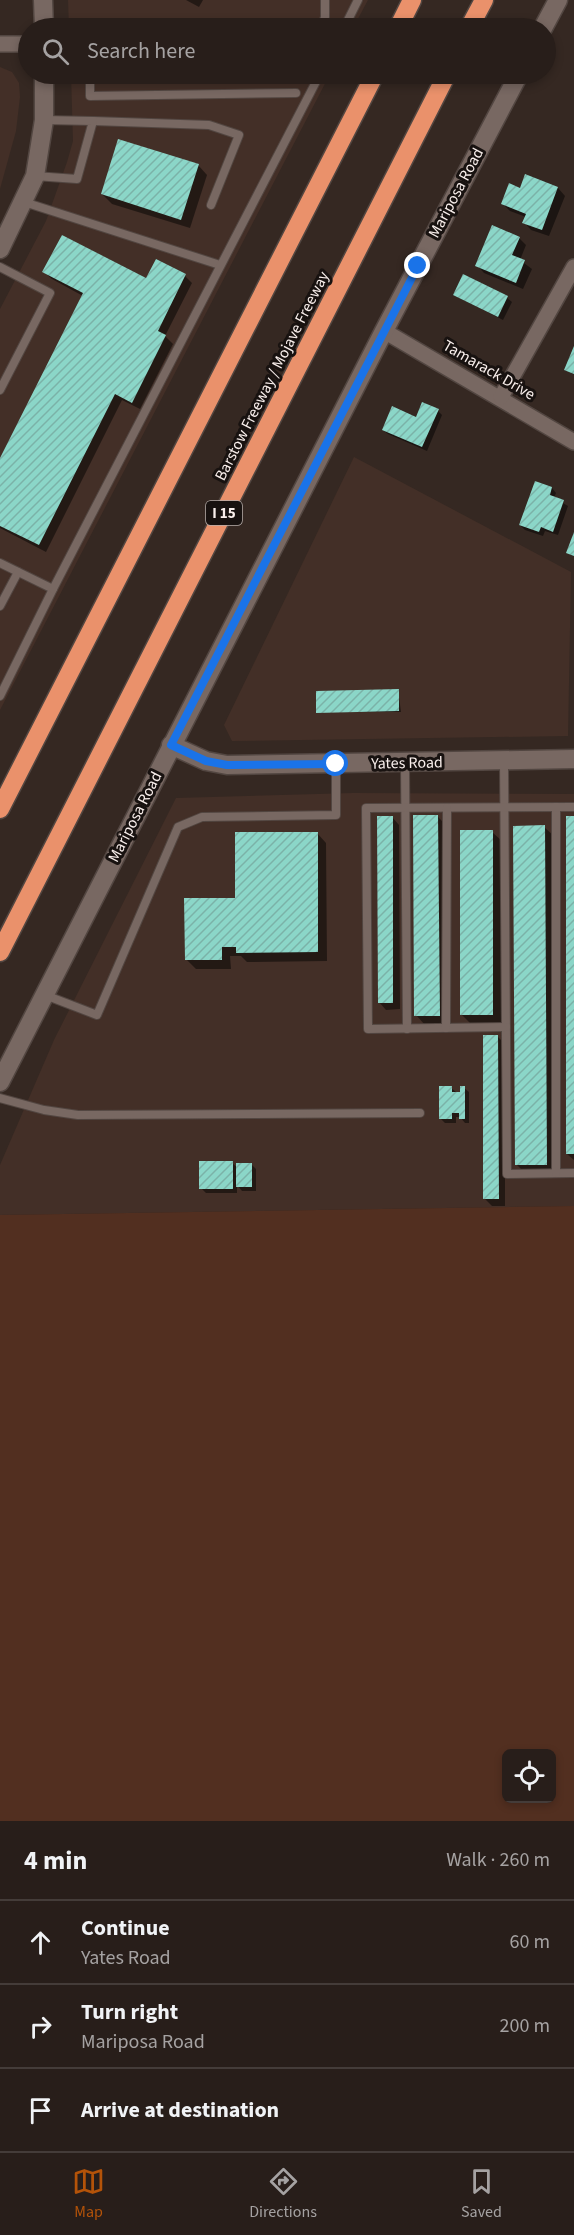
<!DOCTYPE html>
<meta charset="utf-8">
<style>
body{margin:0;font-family:"Source Sans 3",sans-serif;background:#302723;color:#f1f3f6}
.controls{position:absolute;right:18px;bottom:18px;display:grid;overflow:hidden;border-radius:9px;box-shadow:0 3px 9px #0003}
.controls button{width:54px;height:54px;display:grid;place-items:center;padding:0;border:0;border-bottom:2px solid #443c39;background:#281e1a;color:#f1f3f6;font:30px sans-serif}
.stop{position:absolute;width:18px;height:18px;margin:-14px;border:4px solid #1a73e8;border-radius:50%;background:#fff}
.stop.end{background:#1a73e8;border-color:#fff;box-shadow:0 2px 6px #0008}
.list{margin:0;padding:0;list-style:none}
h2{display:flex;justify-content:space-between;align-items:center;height:78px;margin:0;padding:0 24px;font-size:26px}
h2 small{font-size:20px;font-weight:400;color:#a5a2a2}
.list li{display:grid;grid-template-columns:39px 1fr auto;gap:18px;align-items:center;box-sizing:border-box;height:84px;padding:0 24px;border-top:2px solid #443c39}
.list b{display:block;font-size:22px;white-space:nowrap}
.list p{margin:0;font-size:20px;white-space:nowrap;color:#a5a2a2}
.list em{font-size:20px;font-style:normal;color:#a5a2a2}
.icon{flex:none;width:33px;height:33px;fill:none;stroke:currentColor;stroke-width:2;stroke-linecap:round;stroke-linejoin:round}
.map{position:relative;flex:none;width:574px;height:1821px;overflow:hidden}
.search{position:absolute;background:#281e1a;box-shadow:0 3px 9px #0003;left:18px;right:18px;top:18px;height:66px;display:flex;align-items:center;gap:15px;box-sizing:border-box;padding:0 21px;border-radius:33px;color:#a5a2a2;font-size:22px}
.sheet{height:330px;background:#281e1a}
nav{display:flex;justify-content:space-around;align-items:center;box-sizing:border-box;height:84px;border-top:2px solid #443c39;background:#281e1a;font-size:16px;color:#a5a2a2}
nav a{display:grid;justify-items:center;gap:3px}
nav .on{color:#b45309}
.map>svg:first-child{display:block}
.built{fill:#432f27}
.grass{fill:#522f20;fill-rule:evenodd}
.shadow{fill:#0007}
.building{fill:url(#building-hatch)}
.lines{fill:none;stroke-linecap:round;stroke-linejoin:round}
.lane-casing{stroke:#524641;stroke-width:10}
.street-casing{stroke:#524641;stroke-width:18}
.secondary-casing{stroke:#524641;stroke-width:21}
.highway-casing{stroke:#524641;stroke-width:21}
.lane{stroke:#786862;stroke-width:8}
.street{stroke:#786862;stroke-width:15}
.secondary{stroke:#786862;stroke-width:18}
.highway{stroke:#ea916b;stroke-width:18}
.route{stroke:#1a73e8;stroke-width:8}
.labels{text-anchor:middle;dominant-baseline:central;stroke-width:6;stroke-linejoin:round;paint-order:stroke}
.shield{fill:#181210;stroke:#b6adaa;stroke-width:1.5}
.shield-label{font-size:15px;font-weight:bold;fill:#f9efec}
.street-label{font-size:16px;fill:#f9efec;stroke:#181210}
</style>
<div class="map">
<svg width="574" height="1821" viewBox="0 0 574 1821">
<defs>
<pattern id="building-hatch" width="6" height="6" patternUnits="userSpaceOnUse" patternTransform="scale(1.5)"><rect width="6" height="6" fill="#8bd6c8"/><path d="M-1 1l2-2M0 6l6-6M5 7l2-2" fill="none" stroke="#7bb2a8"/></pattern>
</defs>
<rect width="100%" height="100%" fill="#352822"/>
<!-- built -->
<g class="built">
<path d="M68,0H368L353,28H69Z"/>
<path d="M0,67L12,72L19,83L20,97L16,131L0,189Z"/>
<path d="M71,74H330L0,710V309L46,221L67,162L73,141Z"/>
<path d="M354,457L571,572L568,736L232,741L224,725Z"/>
<path d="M353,793L574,794V1206L0,1215V1165L54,1040L176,798Z"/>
</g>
<!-- grass -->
<path class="grass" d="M574,1206V1821H0V1215ZM506,1754H552V1798H506Z"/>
<!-- shadow -->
<g class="shadow">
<path d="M186,0H203L199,7Z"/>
<path d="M198,165L207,175L190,228L112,204L102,194Z"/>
<path d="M526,176L558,188L565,196L549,236L531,230L524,222L526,217L510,211L503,204L521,190Z"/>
<path d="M519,238L526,245L520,260L532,269L523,289L484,273L477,265Z"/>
<path d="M156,261L185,276L192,283L165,336L173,344L140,409L122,400L46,552L0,528V461L83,296L52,279L44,272L147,280Z"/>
<path d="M455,295L507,298L512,302L503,320Z"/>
<path d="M438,411L442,415L427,451L388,434L383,430Z"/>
<path d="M552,488L556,493L554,498L568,506L558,535L545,531L543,536L525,530L520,525Z"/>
<path d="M398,690L401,712H318Z"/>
<path d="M392,817L399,825L400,1009L386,1010L379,1002Z"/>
<path d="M438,817L447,826L449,1025H425L416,1015Z"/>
<path d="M574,818V1160L567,1154Z"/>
<path d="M544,827L554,836L555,1174H526L516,1164Z"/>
<path d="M492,832L502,841V1024H471L462,1015Z"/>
<path d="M317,833L326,843L327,961L247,962L241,956H230L231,969H196L186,959L237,900Z"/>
<path d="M498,1037L505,1044V1206H492L485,1199Z"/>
<path d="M451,1088L456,1092L462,1094L464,1088L469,1092V1123H465L460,1117H456V1123H445L440,1118Z"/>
<path d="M232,1163L238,1168L251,1164L256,1169V1191H242L237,1185V1193H206L201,1188Z"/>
</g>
<!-- building -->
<g class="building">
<path d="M118,139L199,164L181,220L101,194Z"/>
<path d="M525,174L558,187L542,230L522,223L526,214L501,204L509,183L520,188Z"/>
<path d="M492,225L520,237L512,255L525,260L516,283L475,266Z"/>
<path d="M62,235L146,278L156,259L186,274L158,331L166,335L132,403L115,394L39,545L0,526V458L83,293L42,272Z"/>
<path d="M463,274L508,296L498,317L453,295Z"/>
<path d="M574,346V374L564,370Z"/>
<path d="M422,402L439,409L422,447L382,430L392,406L416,417Z"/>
<path d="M535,481L552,487L550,495L564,500L553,532L541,527L539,532L519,525Z"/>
<path d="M574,532V556L566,553Z"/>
<path d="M399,689V711L316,713V691Z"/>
<path d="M413,815H438L440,1016H414Z"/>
<path d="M377,816H393V1003H378Z"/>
<rect x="566" y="816" width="8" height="338"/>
<path d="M545,825L547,1165H515L513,826Z"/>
<rect x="460" y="830" width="33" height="185"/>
<path d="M235,832H318V952L236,953V947H222V960H185L184,898H235Z"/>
<path d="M483,1035H498L499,1199H483Z"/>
<path d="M439,1086H452V1092H460V1086H465V1119H459V1113H452V1119H439Z"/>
<rect x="199" y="1161" width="34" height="28"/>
<rect x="236" y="1163" width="16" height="24"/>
</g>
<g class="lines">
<defs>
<g id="lane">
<path d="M321,28L325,17V0"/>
<path d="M344,28L358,0"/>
<path d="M90,74V96L296,93"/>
<path d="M93,121L209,125L239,135L211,205"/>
<path d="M35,176L77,179L93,121L44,120"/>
<path d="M24,202L220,265"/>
<path d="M0,267L50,293L0,390"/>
<path d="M0,563L53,589L0,696"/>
<path d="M53,589L320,74"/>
<path d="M0,606L18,572"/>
<path d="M504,761L507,1174L574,1173"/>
<path d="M405,763L407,1029"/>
<path d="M556,807V1173"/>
<path d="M45,995L97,1015L178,827L202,817L336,815V764"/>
<path d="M506,1027L368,1029L366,808L574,807"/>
<path d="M446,1028L447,808"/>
<path d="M0,1098L44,1110L78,1115L420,1113"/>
</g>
<g id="street">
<path d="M0,44H28"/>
<path d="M384,331L574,442"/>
<path d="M501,397L574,267"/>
</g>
<g id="secondary">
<path d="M43,0L44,28"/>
<path d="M543,28L558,0"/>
<path d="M0,249L35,176L44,120V74"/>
<path d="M171,745L206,761L227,765L574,759"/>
<path d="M0,1082L384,331L519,74"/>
</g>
<g id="highway">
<path d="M398,28L412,0"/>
<path d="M469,28L484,0"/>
<path d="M0,809L375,74"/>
<path d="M0,952L447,74"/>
</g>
</defs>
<!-- lane casing -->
<use href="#lane" class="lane-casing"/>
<!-- street casing -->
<use href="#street" class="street-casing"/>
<!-- secondary casing -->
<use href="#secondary" class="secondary-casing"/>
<!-- highway casing -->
<use href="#highway" class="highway-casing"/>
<!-- lane -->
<use href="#lane" class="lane"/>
<!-- street -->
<use href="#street" class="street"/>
<!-- secondary -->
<use href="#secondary" class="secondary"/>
<!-- highway -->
<use href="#highway" class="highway"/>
</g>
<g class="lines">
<!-- route -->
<path class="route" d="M336,764L227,765L206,761L171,745L418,266"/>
</g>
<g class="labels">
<!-- shield labels -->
<rect class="shield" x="206" y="501" width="36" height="24" rx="4.5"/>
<g class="shield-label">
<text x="224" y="513">I 15</text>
</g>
<!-- street labels -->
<g class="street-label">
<text transform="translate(456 193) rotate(-62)">Mariposa Road</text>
<text transform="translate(489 370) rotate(30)">Tamarack Drive</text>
<text transform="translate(272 376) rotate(-63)">Barstow Freeway / Mojave Freeway</text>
<text transform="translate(407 763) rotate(-1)">Yates Road</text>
<text transform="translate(135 817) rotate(-63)">Mariposa Road</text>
</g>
</g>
</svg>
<div class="controls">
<button><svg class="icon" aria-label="locate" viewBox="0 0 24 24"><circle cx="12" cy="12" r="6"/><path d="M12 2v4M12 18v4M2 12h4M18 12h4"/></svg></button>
</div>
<div class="stop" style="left:336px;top:764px"></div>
<div class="stop end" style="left:418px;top:266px"></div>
<div class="search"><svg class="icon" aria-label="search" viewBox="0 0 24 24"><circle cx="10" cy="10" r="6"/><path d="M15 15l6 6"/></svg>Search here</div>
</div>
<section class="sheet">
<h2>4 min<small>Walk · 260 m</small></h2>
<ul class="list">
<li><svg class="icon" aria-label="ahead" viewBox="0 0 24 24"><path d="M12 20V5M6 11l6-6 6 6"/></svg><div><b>Continue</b><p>Yates Road</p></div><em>60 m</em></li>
<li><svg class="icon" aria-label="right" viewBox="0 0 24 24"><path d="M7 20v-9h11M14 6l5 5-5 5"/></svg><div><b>Turn right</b><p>Mariposa Road</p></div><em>200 m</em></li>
<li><svg class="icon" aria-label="arrive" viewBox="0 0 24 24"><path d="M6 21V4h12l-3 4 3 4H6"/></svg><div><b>Arrive at destination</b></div></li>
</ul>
</section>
<nav>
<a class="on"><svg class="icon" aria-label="map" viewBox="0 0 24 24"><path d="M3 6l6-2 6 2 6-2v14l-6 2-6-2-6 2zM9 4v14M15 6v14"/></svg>Map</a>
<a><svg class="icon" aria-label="directions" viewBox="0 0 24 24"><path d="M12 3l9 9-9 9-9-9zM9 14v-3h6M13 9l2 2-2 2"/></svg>Directions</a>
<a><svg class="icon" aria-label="saved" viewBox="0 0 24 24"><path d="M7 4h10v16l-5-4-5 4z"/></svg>Saved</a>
</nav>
